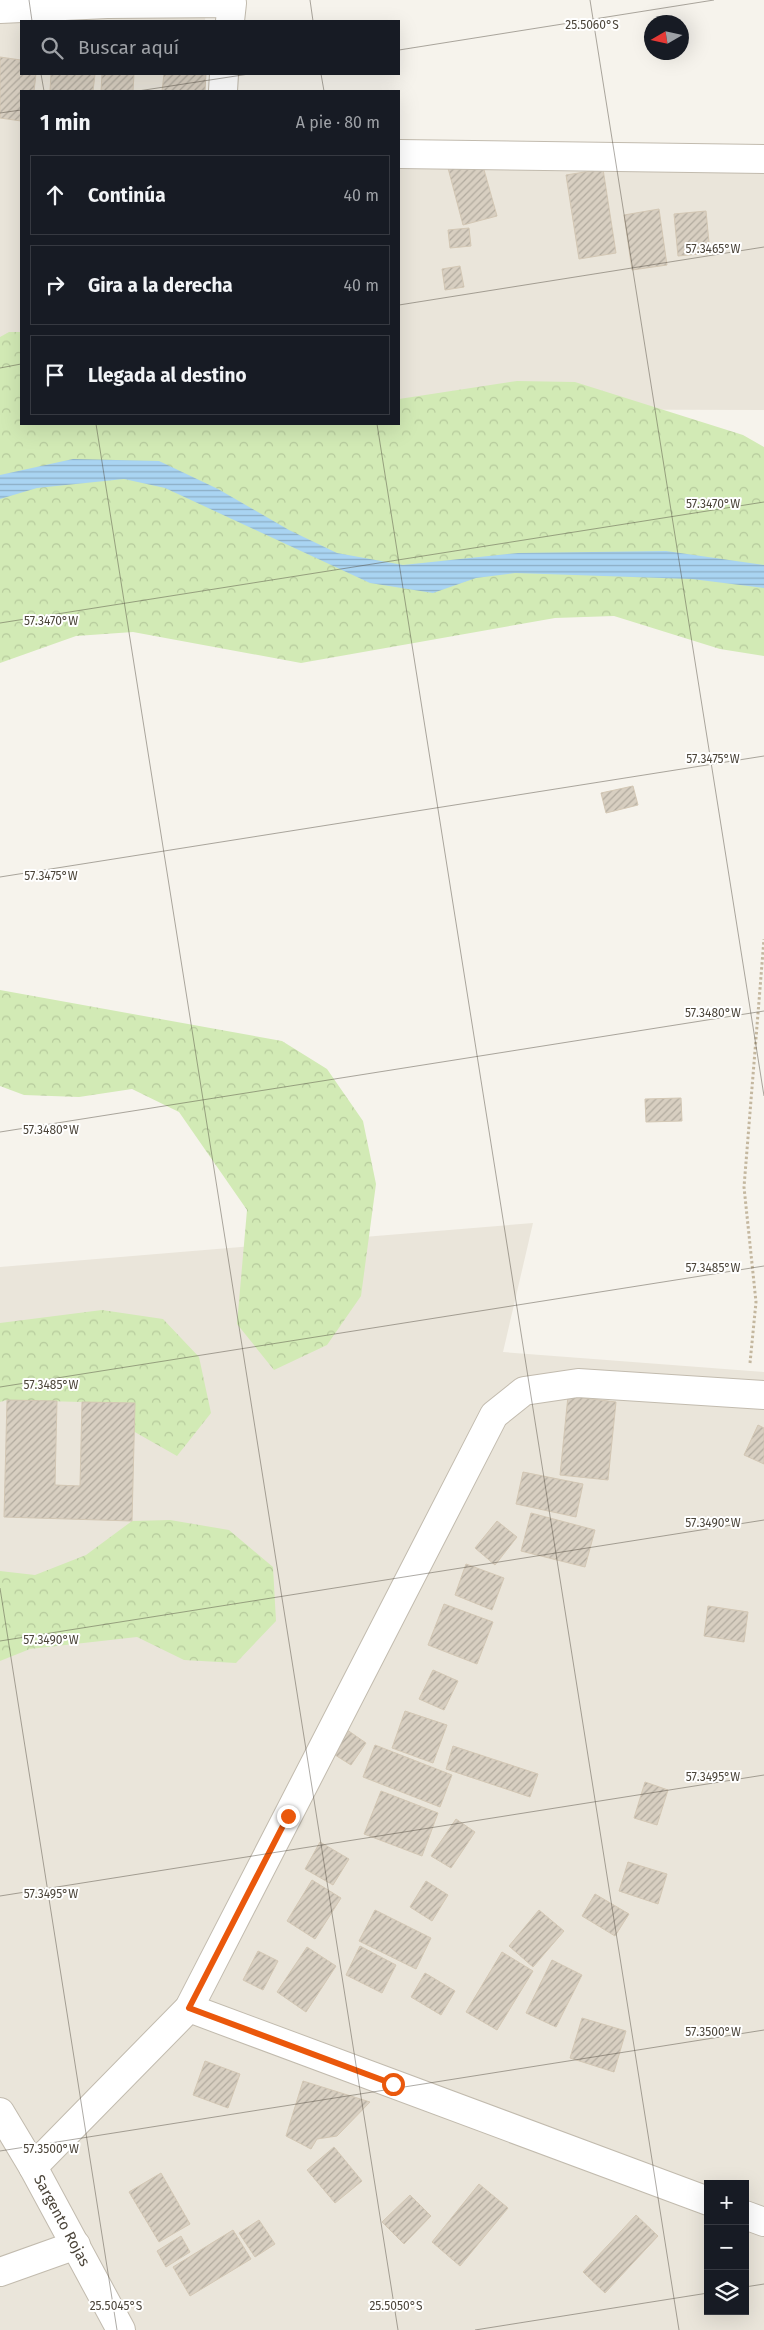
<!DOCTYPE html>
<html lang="es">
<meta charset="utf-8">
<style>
body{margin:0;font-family:"Fira Sans",sans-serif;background:#242831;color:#f1f3f6}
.controls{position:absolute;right:15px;bottom:15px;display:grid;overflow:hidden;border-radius:0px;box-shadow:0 5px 20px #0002}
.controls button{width:45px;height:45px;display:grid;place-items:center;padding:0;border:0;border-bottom:1px solid #363941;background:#171b24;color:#f1f3f6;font:25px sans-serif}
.compass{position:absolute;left:644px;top:15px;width:45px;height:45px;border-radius:50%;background:#171b24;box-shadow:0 5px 20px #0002;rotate:261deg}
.stop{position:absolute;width:15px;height:15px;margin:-11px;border:4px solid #ea580c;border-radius:50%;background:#fff}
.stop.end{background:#ea580c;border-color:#fff;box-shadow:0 1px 5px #0008}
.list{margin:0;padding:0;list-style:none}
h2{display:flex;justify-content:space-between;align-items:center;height:65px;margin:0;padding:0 20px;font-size:21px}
h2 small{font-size:16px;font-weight:400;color:#9ea1a6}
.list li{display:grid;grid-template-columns:32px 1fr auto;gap:15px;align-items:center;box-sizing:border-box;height:80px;margin:0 10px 10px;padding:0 10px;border:1px solid #363941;border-radius:0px}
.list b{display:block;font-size:19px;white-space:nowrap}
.list em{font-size:16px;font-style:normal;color:#9ea1a6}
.icon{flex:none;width:28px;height:28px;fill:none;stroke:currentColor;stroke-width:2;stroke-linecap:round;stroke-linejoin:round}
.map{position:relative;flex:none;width:764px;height:2330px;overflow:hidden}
.search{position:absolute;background:#171b24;box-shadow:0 5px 20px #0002;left:20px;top:20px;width:380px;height:55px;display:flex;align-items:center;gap:12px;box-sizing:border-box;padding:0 18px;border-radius:0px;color:#9ea1a6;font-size:19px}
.panel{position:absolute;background:#171b24;box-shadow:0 5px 20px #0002;left:20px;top:90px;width:380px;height:335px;border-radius:0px}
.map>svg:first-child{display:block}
.residential{fill:#eae5da;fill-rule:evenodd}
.forest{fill:url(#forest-crowns)}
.water{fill:url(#water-rules)}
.building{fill:url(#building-hatch);stroke:#d3c7b4}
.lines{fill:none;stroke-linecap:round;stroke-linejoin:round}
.minor-casing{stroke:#c2bbae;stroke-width:30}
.path{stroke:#c4b79f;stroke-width:3;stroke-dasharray:2.5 2.5;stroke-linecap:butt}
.minor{stroke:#fff;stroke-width:28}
.route{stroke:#ea580c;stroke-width:6}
.ticks{fill:none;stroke:#4b4439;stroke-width:1;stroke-opacity:0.45}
.labels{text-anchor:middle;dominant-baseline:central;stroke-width:4;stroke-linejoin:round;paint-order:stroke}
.street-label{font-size:15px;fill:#4b4439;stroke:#fff}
.ticks-label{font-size:12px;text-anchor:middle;fill:#4b4439;stroke:#fff;stroke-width:4;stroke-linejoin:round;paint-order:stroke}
</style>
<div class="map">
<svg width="764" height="2330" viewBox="0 0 764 2330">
<defs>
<pattern id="forest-crowns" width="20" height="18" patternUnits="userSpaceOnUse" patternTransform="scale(1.25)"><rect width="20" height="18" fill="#d2eab5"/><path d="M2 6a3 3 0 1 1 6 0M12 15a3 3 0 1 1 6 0" fill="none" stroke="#b6ca9c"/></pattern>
<pattern id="water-rules" width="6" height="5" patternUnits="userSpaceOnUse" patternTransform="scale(1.25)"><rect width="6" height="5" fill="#a9d4f2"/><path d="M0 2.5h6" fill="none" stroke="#8caec5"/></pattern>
<pattern id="building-hatch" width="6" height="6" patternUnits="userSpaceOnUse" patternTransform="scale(1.25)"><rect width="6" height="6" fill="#d8cfc1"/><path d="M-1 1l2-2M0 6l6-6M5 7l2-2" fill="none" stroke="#b1aa9e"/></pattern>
</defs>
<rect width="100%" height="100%" fill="#f6f3ec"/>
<!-- residential -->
<g class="residential">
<path d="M0,0H206L205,21H21V74H202L200,91H21V394L0,392Z"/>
<path d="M399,146L764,149V410L399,409Z"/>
<path d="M533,1223L503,1352L764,1372V2330H0V1267ZM708,2184H745V2311H708Z"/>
</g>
<!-- forest -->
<g class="forest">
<path d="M9,332H21V424H399V399L517,381L575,382L743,435L764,447V656L720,649L614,616L555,618L301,663L133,632L76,636L0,663V337Z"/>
<path d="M0,990L282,1041L327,1069L363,1121L376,1184L361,1296L327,1345L274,1370L237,1324L247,1210L179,1112L132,1089L79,1097L24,1095L0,1086Z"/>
<path d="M102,1310L163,1319L199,1357L211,1413L177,1456L82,1402L7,1400L0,1402V1323Z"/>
<path d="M170,1520L229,1530L273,1567L276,1621L236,1663L184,1660L137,1637L30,1649L0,1661V1571L35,1575L86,1555L132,1521Z"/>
</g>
<!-- water -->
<path class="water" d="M73,459L159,461L218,489L289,530L337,553L403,565L518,553L666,551L764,565V588L692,579L515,573L476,578L433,593L370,583L165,488L124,479L37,488L0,499V475Z"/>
<!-- building -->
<g class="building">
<path d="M0,57L21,60V74H36L34,91H21V121L0,118Z"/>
<path d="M51,74H95L93,91H50Z"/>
<path d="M102,74H134L133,91H101Z"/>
<path d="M164,74H206L205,91H162Z"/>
<path d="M481,159L497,216L463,225L448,168Z"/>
<path d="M603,169L616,253L579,259L566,175Z"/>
<path d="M659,209L667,265L632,270L624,215Z"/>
<path d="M706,211L710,253L678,256L674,214Z"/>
<path d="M469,228L471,246L450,248L448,230Z"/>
<path d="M460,266L464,287L445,290L442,269Z"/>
<path d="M633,786L638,805L606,813L601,793Z"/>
<path d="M681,1098L682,1121L646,1122L645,1099Z"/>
<path d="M568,1396L616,1402L608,1480L560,1475Z"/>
<path d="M7,1400L57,1401L55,1485L80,1486L82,1402L135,1403L132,1521L4,1517Z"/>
<path d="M758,1425L764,1428V1464L744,1455Z"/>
<path d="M523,1472L583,1484L576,1517L516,1504Z"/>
<path d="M531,1513L595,1530L585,1567L521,1551Z"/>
<path d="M497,1521L517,1537L495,1565L475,1548Z"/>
<path d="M466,1564L504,1578L492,1610L455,1595Z"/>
<path d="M444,1604L493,1622L477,1664L428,1645Z"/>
<path d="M708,1606L748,1612L744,1642L704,1636Z"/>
<path d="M433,1670L458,1681L444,1710L419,1699Z"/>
<path d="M405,1711L447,1725L433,1763L392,1748Z"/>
<path d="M340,1725L366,1743L351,1765L324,1748Z"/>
<path d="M375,1745L452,1775L440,1807L363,1777Z"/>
<path d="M453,1746L538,1774L530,1797L446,1769Z"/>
<path d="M645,1782L668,1790L657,1825L634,1818Z"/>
<path d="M381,1791L438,1813L422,1856L364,1834Z"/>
<path d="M456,1819L475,1832L451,1868L431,1856Z"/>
<path d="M320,1842L349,1859L333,1885L305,1869Z"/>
<path d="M628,1862L667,1874L658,1904L619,1891Z"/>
<path d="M312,1880L341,1898L315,1939L287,1921Z"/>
<path d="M426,1881L448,1895L432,1921L410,1907Z"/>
<path d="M595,1894L629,1914L615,1936L582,1916Z"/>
<path d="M375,1910L431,1938L416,1969L359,1941Z"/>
<path d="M539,1910L564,1931L533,1967L509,1946Z"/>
<path d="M360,1946L396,1965L382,1993L346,1975Z"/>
<path d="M307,1947L336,1966L306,2012L277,1992Z"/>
<path d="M258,1951L278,1961L263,1990L243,1980Z"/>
<path d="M502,1952L533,1971L497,2030L466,2012Z"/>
<path d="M552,1960L582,1975L556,2027L526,2013Z"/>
<path d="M425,1973L455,1991L441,2015L411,1997Z"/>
<path d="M582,2018L626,2031L614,2072L570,2058Z"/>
<path d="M205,2061L240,2074L228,2108L193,2095Z"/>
<path d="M303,2081L370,2102L337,2136L317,2139L311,2149L286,2136Z"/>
<path d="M334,2147L362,2181L335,2203L307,2170Z"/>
<path d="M161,2173L190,2224L159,2242L129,2192Z"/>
<path d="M479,2184L508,2208L460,2266L432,2242Z"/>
<path d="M410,2195L431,2216L404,2244L382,2222Z"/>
<path d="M636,2215L658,2236L605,2293L583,2272Z"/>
<path d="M259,2220L275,2244L255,2257L239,2233Z"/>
<path d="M233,2230L251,2259L190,2296L173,2267Z"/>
<path d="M181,2236L190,2252L166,2267L157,2251Z"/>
</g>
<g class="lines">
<defs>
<g id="minor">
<path d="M0,9L107,4L232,3L230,21"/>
<path d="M223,91L224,74"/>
<path d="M399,154L764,159"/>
<path d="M189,2008L708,2201"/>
<path id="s1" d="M0,2112L33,2167L121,2330"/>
<path d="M33,2167L189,2008L494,1415L524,1391L578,1383L764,1395"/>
<path d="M745,2215L764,2222"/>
<path d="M0,2272L76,2245"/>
</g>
</defs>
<!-- minor casing -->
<use href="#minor" class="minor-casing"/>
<!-- path -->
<path class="path" d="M750,1363L756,1302L744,1187L764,939"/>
<!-- minor -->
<use href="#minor" class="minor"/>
</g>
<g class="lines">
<!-- route -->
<path class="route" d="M288,1816L189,2008L393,2084"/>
</g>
<!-- ticks -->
<path class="ticks" d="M29,0L32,21M310,0L313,21M590,0L764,1096M399,50L714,0M41,74L44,91M321,74L324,91M138,91L249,74M0,113L21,110M399,305L764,247M0,368L21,364M96,424L398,2330M377,424L679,2330M0,623L764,502M0,877L764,756M0,1132L764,1011M0,1387L764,1266M0,1588L117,2330M0,1641L764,1520M0,1896L764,1775M0,2151L764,2030M745,2287L764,2284M475,2330L708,2293"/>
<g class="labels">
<!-- street labels -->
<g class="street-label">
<text stroke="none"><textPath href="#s1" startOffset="125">Sargento Rojas</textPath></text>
</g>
</g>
<g class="ticks-label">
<text x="592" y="29">25.5060°S</text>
<text x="713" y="253">57.3465°W</text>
<text x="713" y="508">57.3470°W</text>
<text x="51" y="625">57.3470°W</text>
<text x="713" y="763">57.3475°W</text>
<text x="51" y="880">57.3475°W</text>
<text x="713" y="1017">57.3480°W</text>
<text x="51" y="1134">57.3480°W</text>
<text x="713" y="1272">57.3485°W</text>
<text x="51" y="1389">57.3485°W</text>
<text x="713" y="1527">57.3490°W</text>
<text x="51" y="1644">57.3490°W</text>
<text x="713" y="1781">57.3495°W</text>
<text x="51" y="1898">57.3495°W</text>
<text x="713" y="2036">57.3500°W</text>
<text x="51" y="2153">57.3500°W</text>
<text x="116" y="2310">25.5045°S</text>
<text x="396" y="2310">25.5050°S</text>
</g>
</svg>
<div class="controls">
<button>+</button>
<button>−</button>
<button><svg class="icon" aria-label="layers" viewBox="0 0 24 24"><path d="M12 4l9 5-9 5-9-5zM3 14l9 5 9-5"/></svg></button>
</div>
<svg class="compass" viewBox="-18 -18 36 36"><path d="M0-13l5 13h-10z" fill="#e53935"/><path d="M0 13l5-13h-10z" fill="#9ea1a6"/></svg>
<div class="stop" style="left:393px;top:2084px"></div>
<div class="stop end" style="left:288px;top:1816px"></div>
<div class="search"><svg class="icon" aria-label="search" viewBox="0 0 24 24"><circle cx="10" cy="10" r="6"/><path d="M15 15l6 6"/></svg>Buscar aquí</div>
<section class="panel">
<h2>1 min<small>A pie · 80 m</small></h2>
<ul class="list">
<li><svg class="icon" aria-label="ahead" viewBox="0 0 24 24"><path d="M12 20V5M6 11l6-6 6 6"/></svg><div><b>Continúa</b></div><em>40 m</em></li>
<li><svg class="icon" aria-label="right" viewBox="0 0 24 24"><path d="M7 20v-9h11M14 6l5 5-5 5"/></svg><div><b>Gira a la derecha</b></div><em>40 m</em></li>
<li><svg class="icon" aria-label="arrive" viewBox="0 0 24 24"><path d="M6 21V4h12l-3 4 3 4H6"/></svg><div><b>Llegada al destino</b></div></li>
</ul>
</section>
</div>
